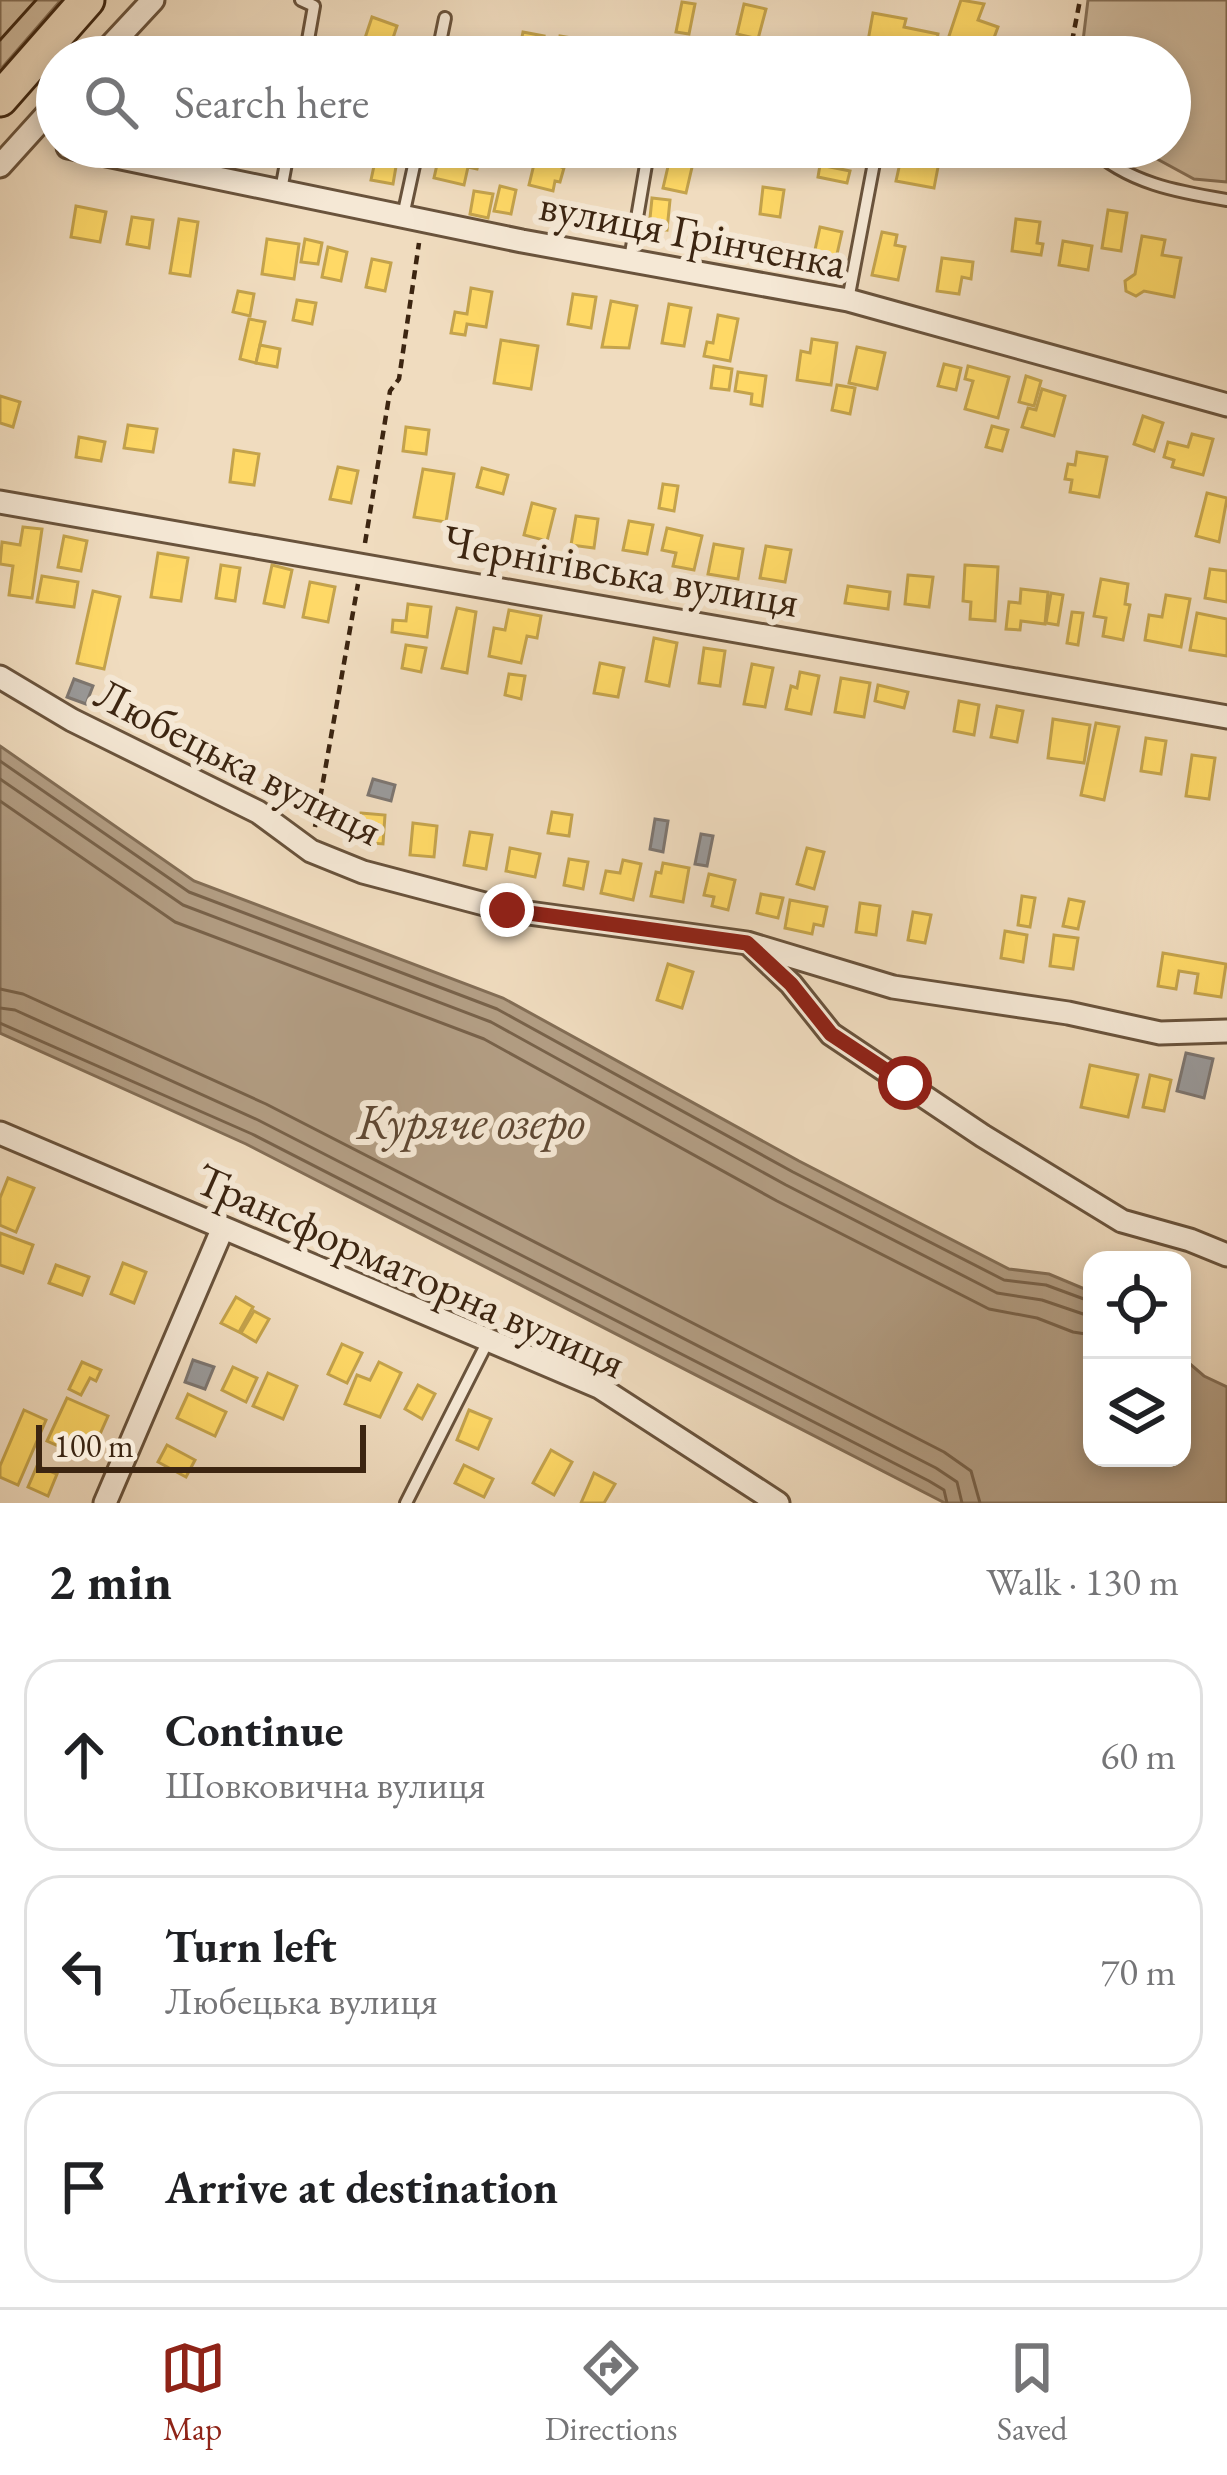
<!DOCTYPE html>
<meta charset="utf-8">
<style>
body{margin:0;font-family:"EB Garamond",serif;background:#f6f6f6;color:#202124}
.controls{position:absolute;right:36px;bottom:36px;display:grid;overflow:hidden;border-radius:24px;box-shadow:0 6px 18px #0003}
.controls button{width:108px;height:108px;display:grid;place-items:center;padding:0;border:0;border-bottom:3px solid #e0e0e0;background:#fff;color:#202124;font:60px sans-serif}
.scale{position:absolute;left:36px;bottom:30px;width:330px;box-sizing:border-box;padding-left:12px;border:6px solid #3c2511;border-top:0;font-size:33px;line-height:42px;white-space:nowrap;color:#3c2511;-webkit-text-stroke:9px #f5e8d5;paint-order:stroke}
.stop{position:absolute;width:36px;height:36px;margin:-27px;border:9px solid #8f2418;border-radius:50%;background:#fff}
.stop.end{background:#8f2418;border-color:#fff;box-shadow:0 3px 12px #0008}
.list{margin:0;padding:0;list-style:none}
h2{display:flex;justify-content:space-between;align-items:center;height:156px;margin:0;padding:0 48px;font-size:51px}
h2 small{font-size:39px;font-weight:400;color:#757577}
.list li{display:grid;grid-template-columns:78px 1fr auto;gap:36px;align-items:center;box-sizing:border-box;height:192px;margin:0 24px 24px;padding:0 24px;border:3px solid #e0e0e0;border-radius:36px}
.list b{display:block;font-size:45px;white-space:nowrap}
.list p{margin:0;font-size:39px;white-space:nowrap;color:#757577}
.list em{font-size:39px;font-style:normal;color:#757577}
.icon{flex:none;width:66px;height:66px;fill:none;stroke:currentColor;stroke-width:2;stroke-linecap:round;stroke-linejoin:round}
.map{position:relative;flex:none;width:1227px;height:1503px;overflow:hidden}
.search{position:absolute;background:#fff;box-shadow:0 6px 18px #0003;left:36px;right:36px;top:36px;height:132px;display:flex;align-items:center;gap:30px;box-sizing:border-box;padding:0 42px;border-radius:66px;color:#757577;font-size:45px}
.sheet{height:804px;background:#fff}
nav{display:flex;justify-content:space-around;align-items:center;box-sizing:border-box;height:168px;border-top:3px solid #e0e0e0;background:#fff;font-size:33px;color:#757577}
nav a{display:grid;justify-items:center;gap:6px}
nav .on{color:#8f2418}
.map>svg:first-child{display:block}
.green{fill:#d1bda1;stroke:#867159;stroke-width:3}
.water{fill:#b39e84;stroke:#836e56;stroke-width:3}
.homes{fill:#ffd966;stroke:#c4a34c;stroke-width:3}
.industry{fill:#999;stroke:#7d7670;stroke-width:3}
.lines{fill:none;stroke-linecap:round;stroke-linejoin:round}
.shore{stroke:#78624a;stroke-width:3}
.service-casing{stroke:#69533c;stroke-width:16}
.minor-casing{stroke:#69533c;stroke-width:27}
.trunk-casing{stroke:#3c2511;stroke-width:39}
.path{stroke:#3c2511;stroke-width:4.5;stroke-dasharray:9 6;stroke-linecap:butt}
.service{stroke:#f5e8d5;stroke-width:10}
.minor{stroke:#f5e8d5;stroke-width:21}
.trunk{stroke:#f0dcbf;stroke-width:33}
.tram{stroke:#3c2511;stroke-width:3}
.route{stroke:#8f2418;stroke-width:15}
.labels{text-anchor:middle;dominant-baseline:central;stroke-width:12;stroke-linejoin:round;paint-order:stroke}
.street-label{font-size:45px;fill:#3c2511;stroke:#f5e8d5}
.water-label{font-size:48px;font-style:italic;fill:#604934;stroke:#f5e8d5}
</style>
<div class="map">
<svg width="1227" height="1503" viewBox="0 0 1227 1503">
<rect width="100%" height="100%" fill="#f0dcbf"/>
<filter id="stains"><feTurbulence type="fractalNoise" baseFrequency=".00167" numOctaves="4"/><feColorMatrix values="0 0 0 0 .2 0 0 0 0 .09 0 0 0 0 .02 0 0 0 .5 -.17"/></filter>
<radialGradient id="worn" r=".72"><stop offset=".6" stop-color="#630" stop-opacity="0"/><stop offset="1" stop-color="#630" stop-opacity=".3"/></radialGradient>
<!-- green -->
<g class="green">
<path d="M0,0H61L0,70Z"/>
<path d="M1088,0H1227V182L1194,179L1135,147H1170V57H1081Z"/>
</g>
<!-- water -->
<path class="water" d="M0,746L194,881L503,998L799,1161L1009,1269L1049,1274L1092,1292V1458H1182V1357L1204,1376L1227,1387V1503H945L246,1144L0,1033Z"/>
<!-- homes -->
<g class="homes">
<path d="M961,0L984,4L978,20L998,27L987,57H967L971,46L948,39Z"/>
<path d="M682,2L695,4L689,34L676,32Z"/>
<path d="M744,4L766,9L758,39L737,34Z"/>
<path d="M873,13L906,19L904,27L938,34L934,57H892L866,52Z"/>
<path d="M372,17L397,26L389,50L364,41Z"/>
<path d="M523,32L544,36L539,57H518Z"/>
<path d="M560,36L589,41L586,57L557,54Z"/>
<path d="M378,147L399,149L393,184L371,180Z"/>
<path d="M441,147H456V151L480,157L477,169L468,167L464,185L434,178Z"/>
<path d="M902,154L939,162L934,188L896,181Z"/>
<path d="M536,156L560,162L559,166L564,168L560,182L555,181L553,191L529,185Z"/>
<path d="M670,158L693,163L686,193L663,188Z"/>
<path d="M820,165L850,171L847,183L818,177Z"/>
<path d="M500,186L516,190L511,214L494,211Z"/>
<path d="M763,187L784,190L780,217L760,214Z"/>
<path d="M474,191L493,194L488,218L470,214Z"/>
<path d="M652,198L670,200L667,230L649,228Z"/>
<path d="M76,206L106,212L100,242L71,237Z"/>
<path d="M1108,210L1127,213L1121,251L1102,248Z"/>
<path d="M132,217L153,220L149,248L127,244Z"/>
<path d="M179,219L198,222L190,276L170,273Z"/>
<path d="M1016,219L1040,222L1037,243L1043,244L1041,255L1012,251Z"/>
<path d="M820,227L842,232L835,263L813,259Z"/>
<path d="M882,232L897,235L895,245L905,247L898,280L872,275Z"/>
<path d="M1142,236L1165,240L1162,255L1181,258L1174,297L1144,291L1136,296L1126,291L1125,281L1135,274Z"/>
<path d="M267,239L299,244L294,279L262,274Z"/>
<path d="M305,239L322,243L318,264L301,262Z"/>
<path d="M1063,241L1092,246L1088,270L1059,265Z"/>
<path d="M328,247L347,252L341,281L322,277Z"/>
<path d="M942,258L973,262L971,279L962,277L959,294L937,291Z"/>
<path d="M372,259L391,263L385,291L366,287Z"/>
<path d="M471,288L492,292L486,327L467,324L465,335L451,333L455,312L467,314Z"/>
<path d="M238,291L254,294L250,316L233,312Z"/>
<path d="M573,294L596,297L591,328L568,324Z"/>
<path d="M297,300L316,303L312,324L293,320Z"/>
<path d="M611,301L637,306L629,348L602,347Z"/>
<path d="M669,304L691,308L684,346L662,343Z"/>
<path d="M718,315L738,319L730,361L704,356L707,342L713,343Z"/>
<path d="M249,319L265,322L256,363L240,359Z"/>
<path d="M812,339L837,343L831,385L797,380L801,351L810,353Z"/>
<path d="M501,340L538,346L531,389L494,383Z"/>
<path d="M260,345L280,349L277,367L256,363Z"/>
<path d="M857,347L885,353L877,389L849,383Z"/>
<path d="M944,364L961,368L956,390L938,386Z"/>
<path d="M714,366L732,369L729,390L711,388Z"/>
<path d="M968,366L1009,377L998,418L965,409L973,381L965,379Z"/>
<path d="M738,372L766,376L762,406L751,404L752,394L735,391Z"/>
<path d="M1026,376L1041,381L1034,406L1019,402Z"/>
<path d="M837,385L855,388L850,414L832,410Z"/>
<path d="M1042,389L1065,396L1054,436L1022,427L1028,408L1036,410Z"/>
<path d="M0,396L20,402L13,427L0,423Z"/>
<path d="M1143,416L1163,423L1154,451L1134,444Z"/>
<path d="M128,425L157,429L153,452L124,448Z"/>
<path d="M992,426L1008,430L1002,451L986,447Z"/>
<path d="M406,427L429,430L426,454L403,451Z"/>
<path d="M1192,434L1213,439L1203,475L1172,467L1174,460L1164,457L1168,442L1188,447Z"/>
<path d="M79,437L105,442L101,461L76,457Z"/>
<path d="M234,450L259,454L254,485L230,482Z"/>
<path d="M1077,452L1107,457L1099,497L1070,492L1072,480L1065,479L1068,464L1075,465Z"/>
<path d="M338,467L358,471L351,503L330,499Z"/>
<path d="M482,468L508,475L503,494L477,487Z"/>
<path d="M423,469L454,474L446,522L414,517Z"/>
<path d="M663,484L678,486L674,511L659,508Z"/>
<path d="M1207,493L1227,498L1219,542L1196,536Z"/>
<path d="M532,503L555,509L547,541L524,535Z"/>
<path d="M576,516L598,519L594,548L571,545Z"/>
<path d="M629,521L653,525L647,554L623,550Z"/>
<path d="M23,527L42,529L32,598L9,595L13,566L0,564L2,542L20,545Z"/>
<path d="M667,528L702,536L694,570L673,566L676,553L662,550Z"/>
<path d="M64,536L87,541L81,571L58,567Z"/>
<path d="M714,544L743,549L738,579L708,574Z"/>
<path d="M766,546L791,550L785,582L760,578Z"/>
<path d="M158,553L188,558L181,601L151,597Z"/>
<path d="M221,565L240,568L235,601L216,598Z"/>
<path d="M272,565L292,570L284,607L264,603Z"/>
<path d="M965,565L998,567L995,621L970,619L971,602L963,601Z"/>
<path d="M1210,569L1227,571V602L1205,598Z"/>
<path d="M908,575L933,577L929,607L905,604Z"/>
<path d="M42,576L78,582L74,607L37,602Z"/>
<path d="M1101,579L1128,584L1125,604L1130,605L1123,640L1103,636L1106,618L1094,616Z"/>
<path d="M310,582L335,587L328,622L303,617Z"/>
<path d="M848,586L890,592L888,609L845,603Z"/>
<path d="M1021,589L1048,592L1045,624L1021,621L1020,630L1006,629L1009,602L1020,603Z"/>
<path d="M93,591L120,597L104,669L77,663Z"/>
<path d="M1051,593L1063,595L1058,625L1046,623Z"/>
<path d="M1166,595L1190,599L1181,647L1145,640L1149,615L1162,617Z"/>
<path d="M408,604L431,607L427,637L392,632L393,620L406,621Z"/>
<path d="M457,608L476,612L467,673L442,668Z"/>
<path d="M509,610L541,616L537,638L527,636L521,663L489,656L494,628L505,630Z"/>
<path d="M1072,612L1083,613L1078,645L1067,643Z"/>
<path d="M1197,613L1227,619V656L1190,650Z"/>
<path d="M654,638L677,643L669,686L646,681Z"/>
<path d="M406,645L426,648L421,672L402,668Z"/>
<path d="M704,648L725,651L720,686L699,683Z"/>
<path d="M600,663L624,668L618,697L594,693Z"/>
<path d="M752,664L773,668L765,707L744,704Z"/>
<path d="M800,672L819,676L811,714L786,709L791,686L797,688Z"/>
<path d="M509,674L525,676L521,699L505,695Z"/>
<path d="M841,678L870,683L864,717L835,712Z"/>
<path d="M878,685L908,692L904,708L875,701Z"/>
<path d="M959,701L979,705L974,735L954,731Z"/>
<path d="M997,706L1023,711L1017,742L991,737Z"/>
<path d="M1053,719L1090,725L1084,763L1048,758Z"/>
<path d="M1096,723L1119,727L1104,800L1081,795Z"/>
<path d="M1146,738L1166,741L1161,774L1141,771Z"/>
<path d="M1192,755L1215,758L1209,799L1186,796Z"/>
<path d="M552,812L572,815L569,836L548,833Z"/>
<path d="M361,813L385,815L383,844L358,842Z"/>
<path d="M413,823L437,826L434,857L410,855Z"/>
<path d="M470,832L492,835L486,869L464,865Z"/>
<path d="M510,848L540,854L535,877L506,871Z"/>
<path d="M807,848L824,852L814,889L797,884Z"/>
<path d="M569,859L588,862L583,889L564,885Z"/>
<path d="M623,860L641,864L633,900L601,893L606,871L620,873Z"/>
<path d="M663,863L689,868L683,902L651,896L656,872L661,873Z"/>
<path d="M709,874L735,880L728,910L712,906L714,897L704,895Z"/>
<path d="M761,894L783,898L778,918L757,913Z"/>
<path d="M1022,896L1035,898L1030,927L1018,925Z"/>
<path d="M1069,899L1084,902L1078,929L1063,926Z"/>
<path d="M790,900L827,907L823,926L814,924L812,934L785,928Z"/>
<path d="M860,903L880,906L876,935L856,932Z"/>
<path d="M913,912L931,915L925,943L908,940Z"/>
<path d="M1005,931L1027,935L1023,962L1001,958Z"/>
<path d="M1054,935L1078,938L1073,969L1050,966Z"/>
<path d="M1163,953L1226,964L1221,997L1195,993L1198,974L1179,971L1176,989L1158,986Z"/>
<path d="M668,964L693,972L682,1008L657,1000Z"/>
<path d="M1090,1065L1138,1075L1128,1117L1081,1107Z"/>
<path d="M1150,1075L1171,1080L1164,1111L1143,1107Z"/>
<path d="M8,1178L34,1188L16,1232L0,1225V1198Z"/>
<path d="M0,1233L33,1245L23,1273L0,1265Z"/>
<path d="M123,1263L146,1272L134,1303L111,1294Z"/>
<path d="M56,1265L89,1277L82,1295L49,1283Z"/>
<path d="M236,1297L253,1307L239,1332L221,1323Z"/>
<path d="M254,1311L269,1319L256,1342L241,1333Z"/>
<path d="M342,1344L362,1353L347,1383L328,1374Z"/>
<path d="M82,1362L101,1370L96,1381L90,1378L81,1395L69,1389Z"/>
<path d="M379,1362L401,1373L380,1417L345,1404L357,1375L370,1380Z"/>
<path d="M233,1367L257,1378L246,1402L222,1390Z"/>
<path d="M268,1373L297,1386L283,1419L253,1406Z"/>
<path d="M418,1385L435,1394L422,1419L405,1409Z"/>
<path d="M188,1394L226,1412L215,1436L177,1418Z"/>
<path d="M67,1398L108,1416L92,1452L77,1446L74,1453L47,1441Z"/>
<path d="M24,1410L46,1420L18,1485L0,1477V1466Z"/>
<path d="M469,1410L491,1419L478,1449L457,1440Z"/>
<path d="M167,1445L195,1460L186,1477L158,1462Z"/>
<path d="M551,1450L572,1462L554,1495L533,1483Z"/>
<path d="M464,1465L493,1479L484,1497L455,1483Z"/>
<path d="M37,1466L57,1474L48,1496L28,1487Z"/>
<path d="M594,1473L615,1484L604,1503H581Z"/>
</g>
<!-- industry -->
<g class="industry">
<path d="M74,679L93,686L86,704L67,697Z"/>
<path d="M373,779L395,785L391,801L368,795Z"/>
<path d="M655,819L668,821L663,852L650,849Z"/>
<path d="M701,834L713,836L707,866L695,864Z"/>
<path d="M1186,1053L1213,1059L1204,1098L1177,1091Z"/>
<path d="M193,1360L214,1367L205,1389L185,1382Z"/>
</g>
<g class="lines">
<!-- shore -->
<g class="shore">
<path d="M0,761L189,892L497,1009L793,1172L1004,1280L1046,1285L1092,1302"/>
<path d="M0,779L183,905L491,1022L786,1185L997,1293L1042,1300L1092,1317"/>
<path d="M0,801L175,922L484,1039L777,1201L989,1309L1037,1318L1073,1332L1092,1335"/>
<path d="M0,989L23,994L266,1104L944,1452L971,1471L980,1503"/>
<path d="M0,1008L15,1010L258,1120L936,1468L957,1482L962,1503"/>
<path d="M0,1023L252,1134L929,1481L944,1490L947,1503"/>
</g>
<defs>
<g id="service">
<path d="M301,0L314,6L305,57"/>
<path d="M437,57L445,18"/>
<path d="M1090,147C1127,183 1178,192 1227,200"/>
<path d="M281,190L289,147"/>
<path d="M403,216L418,147"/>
<path d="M630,259L649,147"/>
<path d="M848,300L877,147"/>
<path d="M406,1503L488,1341"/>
</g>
<g id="minor">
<path d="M100,57L153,0"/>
<path d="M68,147L522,241L848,300L1227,405"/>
<path d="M0,166L57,103"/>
<path d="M0,502L1227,717"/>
<path d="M0,677L72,720L258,812L311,851L363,872L507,910L747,943L893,987L1068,1013L1160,1033L1227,1031"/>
<path d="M752,947L791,984L831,1034L983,1136L1122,1221L1190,1240L1227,1255"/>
<path d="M0,1133L599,1387L778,1503"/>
<path d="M105,1503L222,1230"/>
</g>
<path id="trunk" d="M0,99L87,0"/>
</defs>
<!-- service casing -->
<use href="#service" class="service-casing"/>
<!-- minor casing -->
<use href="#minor" class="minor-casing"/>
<!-- trunk casing -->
<use href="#trunk" class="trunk-casing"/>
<!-- path -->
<g class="path">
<path d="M1069,57L1080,0"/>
<path d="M365,543L390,391L399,379L419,243"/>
<path d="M315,827L358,584"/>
</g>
<!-- service -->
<use href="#service" class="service"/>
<!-- minor -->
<use href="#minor" class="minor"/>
<!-- trunk -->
<use href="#trunk" class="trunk"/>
<!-- tram -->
<path class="tram" d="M0,40L36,0"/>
</g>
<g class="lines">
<!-- route -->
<path class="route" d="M507,910L747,943L791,984L831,1034L905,1083"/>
</g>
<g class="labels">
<!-- street labels -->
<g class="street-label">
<text transform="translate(693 233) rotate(11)">вулиця Грінченка</text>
<text transform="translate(621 570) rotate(10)">Чернігівська вулиця</text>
<text transform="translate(239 761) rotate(27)">Любецька вулиця</text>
<text transform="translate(411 1270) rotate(24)">Трансформаторна вулиця</text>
</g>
<!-- water labels -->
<g class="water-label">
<text x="471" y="1121">Куряче озеро</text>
</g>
</g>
<rect width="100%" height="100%" filter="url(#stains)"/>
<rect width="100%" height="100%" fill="url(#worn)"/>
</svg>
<div class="controls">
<button><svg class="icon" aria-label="locate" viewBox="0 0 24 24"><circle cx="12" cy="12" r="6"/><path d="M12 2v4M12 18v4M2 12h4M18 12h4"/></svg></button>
<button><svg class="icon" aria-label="layers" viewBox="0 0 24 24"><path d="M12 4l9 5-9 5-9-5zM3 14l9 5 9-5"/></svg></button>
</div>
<div class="scale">100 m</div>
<div class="stop" style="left:905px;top:1083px"></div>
<div class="stop end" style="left:507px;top:910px"></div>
<div class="search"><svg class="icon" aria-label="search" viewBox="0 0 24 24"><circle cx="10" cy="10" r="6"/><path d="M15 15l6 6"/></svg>Search here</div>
</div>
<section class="sheet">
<h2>2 min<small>Walk · 130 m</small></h2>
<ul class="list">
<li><svg class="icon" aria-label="ahead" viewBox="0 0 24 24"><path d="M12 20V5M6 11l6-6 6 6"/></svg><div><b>Continue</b><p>Шовковична вулиця</p></div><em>60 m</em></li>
<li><svg class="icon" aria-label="left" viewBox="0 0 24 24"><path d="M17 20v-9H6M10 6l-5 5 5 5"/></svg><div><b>Turn left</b><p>Любецька вулиця</p></div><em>70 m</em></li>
<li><svg class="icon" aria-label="arrive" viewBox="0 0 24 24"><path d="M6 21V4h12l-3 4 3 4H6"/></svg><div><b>Arrive at destination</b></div></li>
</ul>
</section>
<nav>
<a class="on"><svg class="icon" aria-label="map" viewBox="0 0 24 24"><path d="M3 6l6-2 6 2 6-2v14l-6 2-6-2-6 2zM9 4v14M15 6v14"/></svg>Map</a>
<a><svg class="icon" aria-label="directions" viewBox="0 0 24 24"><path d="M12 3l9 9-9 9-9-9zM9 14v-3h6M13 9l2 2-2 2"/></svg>Directions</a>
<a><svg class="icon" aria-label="saved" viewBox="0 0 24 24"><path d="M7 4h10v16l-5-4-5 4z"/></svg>Saved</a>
</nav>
